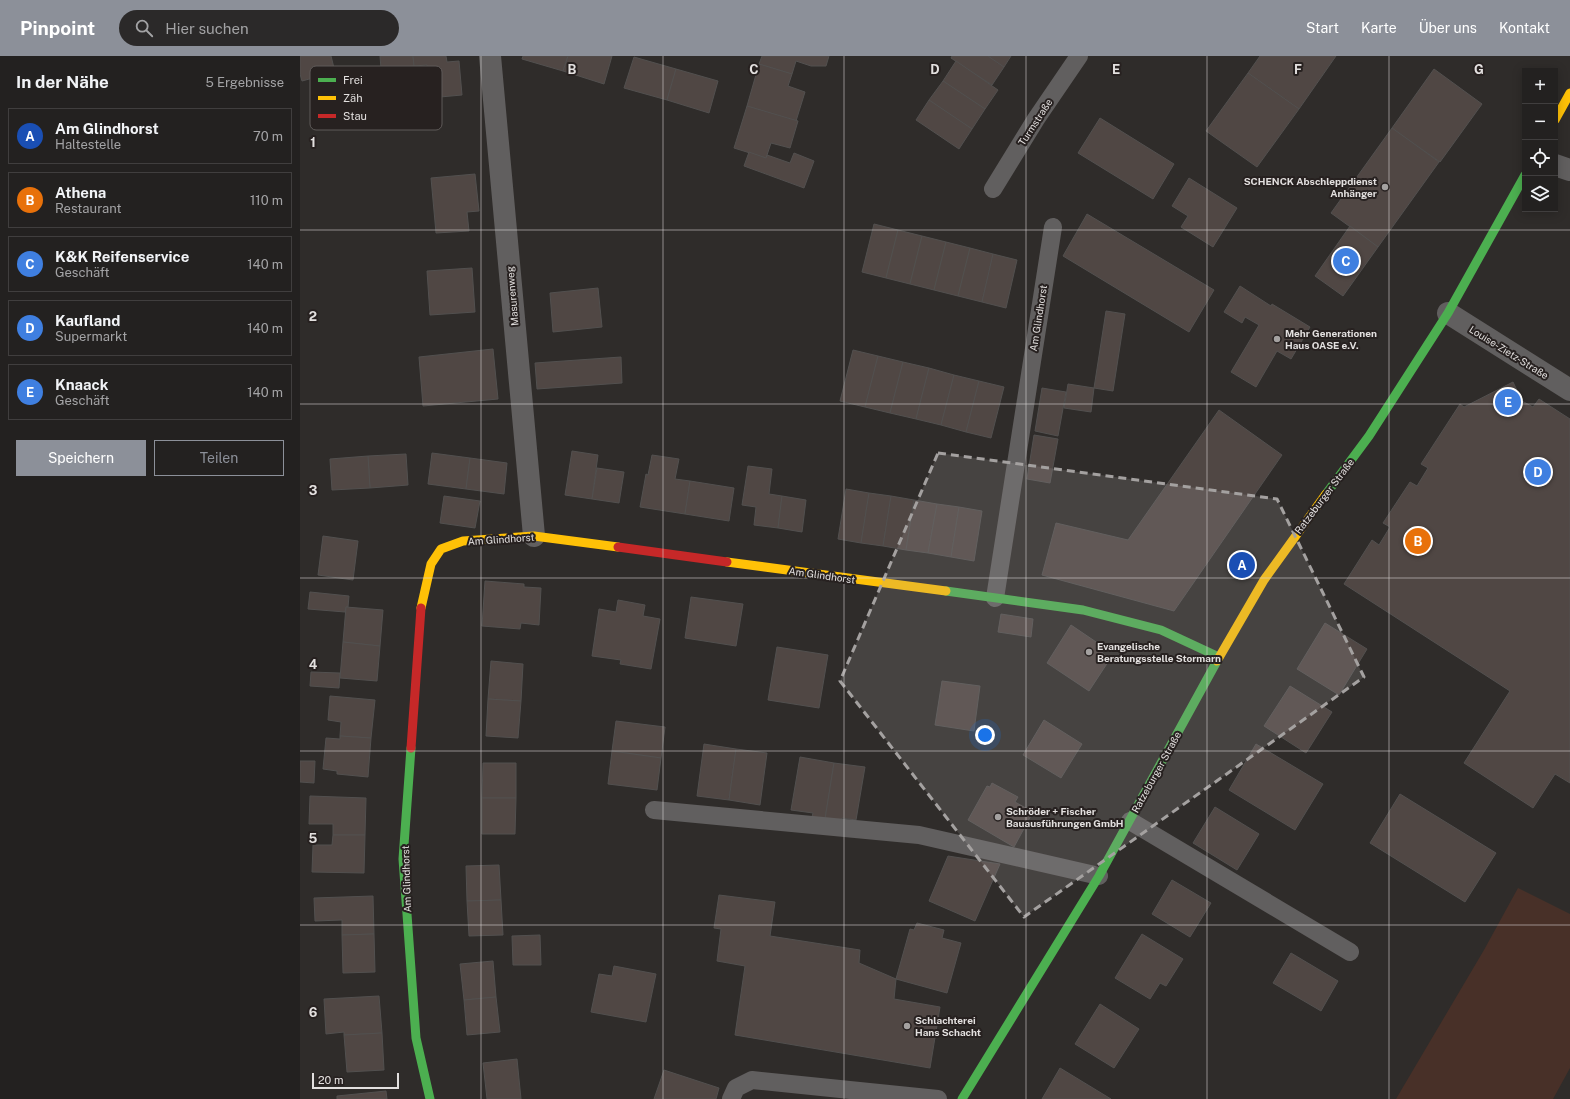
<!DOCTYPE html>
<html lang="de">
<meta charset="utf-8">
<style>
body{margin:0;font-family:"Public Sans",sans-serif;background:#2b2929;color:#f1f3f6}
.controls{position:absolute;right:12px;top:12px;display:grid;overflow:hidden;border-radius:0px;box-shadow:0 2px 10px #0003}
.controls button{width:36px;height:36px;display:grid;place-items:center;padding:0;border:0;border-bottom:1px solid #403e3e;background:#232120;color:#f1f3f6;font:20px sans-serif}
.scale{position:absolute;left:12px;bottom:10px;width:87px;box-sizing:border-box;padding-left:4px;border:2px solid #e3e0df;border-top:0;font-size:11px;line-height:14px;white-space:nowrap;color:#e3e0df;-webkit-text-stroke:3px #272120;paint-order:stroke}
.you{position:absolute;left:685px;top:679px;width:14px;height:14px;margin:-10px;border:3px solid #fff;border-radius:50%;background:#1a73e8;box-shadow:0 0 0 6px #1a73e833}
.badge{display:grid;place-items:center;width:26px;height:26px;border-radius:50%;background:#8c9099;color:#fff;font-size:13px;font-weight:700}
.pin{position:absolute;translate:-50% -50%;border:2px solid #fff;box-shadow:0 1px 4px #0006}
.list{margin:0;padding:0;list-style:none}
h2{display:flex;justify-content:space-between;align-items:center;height:52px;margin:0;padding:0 16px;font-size:17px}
h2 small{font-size:13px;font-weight:400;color:#a3a3a5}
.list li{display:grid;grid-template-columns:26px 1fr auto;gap:12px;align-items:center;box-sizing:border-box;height:56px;margin:0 8px 8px;padding:0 8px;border:1px solid #403e3e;border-radius:0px}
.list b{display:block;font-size:15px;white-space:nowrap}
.list p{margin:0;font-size:13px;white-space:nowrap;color:#a3a3a5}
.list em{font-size:13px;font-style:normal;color:#a3a3a5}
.actions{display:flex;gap:8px;padding:12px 16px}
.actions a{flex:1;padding:9px 0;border:1px solid #8c9099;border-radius:0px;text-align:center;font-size:14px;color:#8c9099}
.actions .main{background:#8c9099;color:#fff}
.icon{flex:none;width:22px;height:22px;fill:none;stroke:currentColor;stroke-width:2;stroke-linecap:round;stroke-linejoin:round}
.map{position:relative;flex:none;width:1270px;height:1043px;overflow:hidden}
header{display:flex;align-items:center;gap:24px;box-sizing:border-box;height:56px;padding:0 20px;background:#8c9099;color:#fff}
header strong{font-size:19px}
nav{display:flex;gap:22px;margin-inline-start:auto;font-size:14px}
.search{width:280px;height:36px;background:#2b2929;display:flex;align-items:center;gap:10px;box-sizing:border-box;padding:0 14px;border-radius:22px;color:#a3a3a5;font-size:15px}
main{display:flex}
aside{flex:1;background:#232120}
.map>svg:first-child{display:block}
.green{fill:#483028}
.building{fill:#504744;stroke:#52504f}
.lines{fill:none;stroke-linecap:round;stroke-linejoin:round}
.lane{stroke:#615f5f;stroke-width:18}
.street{stroke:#615f5f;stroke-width:22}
.fast{stroke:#4caf50;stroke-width:9}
.slow{stroke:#ffc107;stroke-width:9}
.jam{stroke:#c62828;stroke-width:9}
.marked{fill:#a4a1a0;fill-opacity:0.2;stroke:#a4a1a0;stroke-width:3;stroke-dasharray:8 5;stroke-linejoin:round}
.grid{fill:none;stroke:#e3e0df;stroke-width:1;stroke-opacity:0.55}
.poi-dot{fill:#a4a1a0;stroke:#272120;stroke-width:1.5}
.labels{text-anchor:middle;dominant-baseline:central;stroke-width:4;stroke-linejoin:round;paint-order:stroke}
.street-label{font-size:10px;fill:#e3e0df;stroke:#272120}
.poi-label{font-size:10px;font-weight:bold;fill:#e3e0df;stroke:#272120;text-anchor:start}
.key{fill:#272120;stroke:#5f5a59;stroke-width:1}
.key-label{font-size:11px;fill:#e3e0df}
.grid-label{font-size:13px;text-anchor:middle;font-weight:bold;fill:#e3e0df;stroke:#272120;stroke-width:4;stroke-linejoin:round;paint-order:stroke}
</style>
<header>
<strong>Pinpoint</strong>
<div class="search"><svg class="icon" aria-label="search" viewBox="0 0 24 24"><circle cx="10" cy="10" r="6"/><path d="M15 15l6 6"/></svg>Hier suchen</div>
<nav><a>Start</a><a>Karte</a><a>Über uns</a><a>Kontakt</a></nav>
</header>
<main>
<aside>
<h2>In der Nähe<small>5 Ergebnisse</small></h2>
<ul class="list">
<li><span class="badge" style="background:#1a4fb4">A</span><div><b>Am Glindhorst</b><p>Haltestelle</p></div><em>70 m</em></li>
<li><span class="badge" style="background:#e8710a">B</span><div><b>Athena</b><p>Restaurant</p></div><em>110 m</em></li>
<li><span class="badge" style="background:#3f7fe0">C</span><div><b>K&amp;K Reifenservice</b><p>Geschäft</p></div><em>140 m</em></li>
<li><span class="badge" style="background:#3f7fe0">D</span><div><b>Kaufland</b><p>Supermarkt</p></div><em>140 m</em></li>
<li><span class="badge" style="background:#3f7fe0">E</span><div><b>Knaack</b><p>Geschäft</p></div><em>140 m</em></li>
</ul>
<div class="actions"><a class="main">Speichern</a><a>Teilen</a></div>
</aside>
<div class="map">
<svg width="1270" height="1043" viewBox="0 0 1270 1043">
<rect width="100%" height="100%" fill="#2f2c2a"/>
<!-- green -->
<path class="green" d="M1218,832L1270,858V1012L1253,1043H1096L1184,894Z"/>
<!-- building -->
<g class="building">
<path d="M0,0H31L35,16L2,25L0,18Z"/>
<path d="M80,0H113L114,10L81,13Z"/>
<path d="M113,0H146L147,6L159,5L162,39L129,42L127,9L114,10Z"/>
<path d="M223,0H268L263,15L222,3Z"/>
<path d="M268,0H312L304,28L263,15Z"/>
<path d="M462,0H529L526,10H511L496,5L492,18L459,8Z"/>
<path d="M652,0H688L704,11L692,29L651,2Z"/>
<path d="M688,0H711L704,11Z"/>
<path d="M960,0H1036L999,53L948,17Z"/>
<path d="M334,1L376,13L367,44L324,32Z"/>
<path d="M656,5L698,34L685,53L643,25Z"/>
<path d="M459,8L492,18L488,30L505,36L496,65L447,50Z"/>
<path d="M376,13L418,25L409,57L367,44Z"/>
<path d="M1134,13L1182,48L1140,106L1092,72Z"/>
<path d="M948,17L999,53L957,111L906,75Z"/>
<path d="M643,25L685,53L672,73L629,44Z"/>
<path d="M629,44L672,73L659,93L616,64Z"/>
<path d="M447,50L498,65L490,92L471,87L466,102L434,92Z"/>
<path d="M800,62L874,108L853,143L778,97Z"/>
<path d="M1092,72L1139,106L1078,191L1031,157Z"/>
<path d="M449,96L466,102L467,99L490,107L494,97L514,105L504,132L444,110Z"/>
<path d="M175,118L179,155L167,156L169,175L136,177L131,122Z"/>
<path d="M889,122L937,152L913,191L881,171L888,160L872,150Z"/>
<path d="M787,158L914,234L889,276L763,200Z"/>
<path d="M574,168L598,174L586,222L562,216Z"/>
<path d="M1050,170L1078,191L1043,240L1015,220Z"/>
<path d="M598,174L622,180L610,228L586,222Z"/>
<path d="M622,180L646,186L634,234L610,228Z"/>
<path d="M646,186L670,192L658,240L634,234Z"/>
<path d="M670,192L693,198L682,246L658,240Z"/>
<path d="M693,198L717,204L706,252L682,246Z"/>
<path d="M172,212L175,256L130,259L127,215Z"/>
<path d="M940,230L971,250L972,248L1010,271L991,303L977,295L956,331L931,316L959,269L945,261L942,267L924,256Z"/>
<path d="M298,232L302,271L253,276L250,237Z"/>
<path d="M806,255L825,258L813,335L794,332Z"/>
<path d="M193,293L198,343L123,350L119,301Z"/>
<path d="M553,294L578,300L565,351L540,345Z"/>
<path d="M578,300L603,306L590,357L565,351Z"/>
<path d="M321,301L322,327L237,333L235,307Z"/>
<path d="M603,306L629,312L616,363L590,357Z"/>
<path d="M629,312L654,319L641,369L616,363Z"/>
<path d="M654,319L679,325L666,376L641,369Z"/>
<path d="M679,325L704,331L691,382L666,376Z"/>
<path d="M1213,326L1222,345L1233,351L1239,343L1270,363V727L1255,718L1233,752L1164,707L1210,635L1044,528L1072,484L1079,489L1090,471L1083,467L1110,426L1117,430L1128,412L1121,408L1160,348L1164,351Z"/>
<path d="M768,328L794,332L791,356L764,352Z"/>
<path d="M742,332L766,336L758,380L735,375Z"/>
<path d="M919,354L982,399L874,555L742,519L756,467L828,484Z"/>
<path d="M734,379L758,383L750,427L727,423Z"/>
<path d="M272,395L298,399L292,443L265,439Z"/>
<path d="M132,397L170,402L166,433L128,428Z"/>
<path d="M106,398L108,429L70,432L68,400Z"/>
<path d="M352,399L379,403L375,423L390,425L385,458L340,451L346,418L348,419Z"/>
<path d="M68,400L70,432L32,434L30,403Z"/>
<path d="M170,402L207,407L204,438L166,433Z"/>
<path d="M448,410L472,413L469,438L482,440L478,472L454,469L456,451L442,449Z"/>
<path d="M297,412L324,416L319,447L292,443Z"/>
<path d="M390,425L434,432L429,465L385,458Z"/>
<path d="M546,433L569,437L561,487L538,483Z"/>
<path d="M569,437L591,440L583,490L561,487Z"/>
<path d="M144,440L180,445L175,472L140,467Z"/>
<path d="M482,440L506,444L502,476L478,472Z"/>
<path d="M591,440L614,444L606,494L583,490Z"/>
<path d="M614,444L637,448L628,497L606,494Z"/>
<path d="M637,448L659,451L651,501L628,497Z"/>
<path d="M659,451L682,455L674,505L651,501Z"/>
<path d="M23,480L58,485L53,524L18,519Z"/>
<path d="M185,525L224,528V531L241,532L239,569L221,567L220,573L182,570Z"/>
<path d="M10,536L49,540L48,551H46L45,556L8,553Z"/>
<path d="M391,541L443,548L436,590L385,582Z"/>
<path d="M318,544L345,549L343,560L360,563L351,613L320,608L321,604L292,600L299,553L316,556Z"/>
<path d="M46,551L83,554L80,590L43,586Z"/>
<path d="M701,558L733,563L731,581L698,576Z"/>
<path d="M1025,567L1067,593L1039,639L997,613Z"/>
<path d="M771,569L805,592L802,597L810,603L789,635L747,607Z"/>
<path d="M43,586L80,590L77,625L40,622Z"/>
<path d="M477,591L528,599L519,652L468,644Z"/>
<path d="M191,605L223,608L221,645L188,643Z"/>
<path d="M11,616L40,617L39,632L10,630Z"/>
<path d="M642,625L680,630L674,675L635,669Z"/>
<path d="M990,630L1032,656L1006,697L964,670Z"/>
<path d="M30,640L75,644L71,682L40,680L41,666L28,664Z"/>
<path d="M188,643L221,645L218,682L186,680Z"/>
<path d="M744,664L782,688L761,722L723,699Z"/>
<path d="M316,665L365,671L361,702L312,695Z"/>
<path d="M40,680L71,682L68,721L37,718V715L23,713L26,682L40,683Z"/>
<path d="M404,688L436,693L429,744L397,740Z"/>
<path d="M956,688L1023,728L995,774L929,734Z"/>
<path d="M436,693L467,697L460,749L429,744Z"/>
<path d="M312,695L361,702L357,734L308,728Z"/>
<path d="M500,701L534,707L525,763L512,761L513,757L491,754Z"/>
<path d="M0,705H15L14,727L0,726Z"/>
<path d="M183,707H216V742H182Z"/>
<path d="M534,707L565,711L556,764L542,762L541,766L525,763Z"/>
<path d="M692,727L718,741L715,746L733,756L714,791L668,764L687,730L690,731Z"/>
<path d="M1100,738L1196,797L1165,846L1070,787Z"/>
<path d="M10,740L66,742L65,779H33V768H9Z"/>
<path d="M182,742H216L215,778H182Z"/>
<path d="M915,751L959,778L937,814L893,787Z"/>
<path d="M33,779H65L64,817L12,816L13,789H32Z"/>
<path d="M648,800L700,808L675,865L629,845Z"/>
<path d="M199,809L201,844L167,845L166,810Z"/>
<path d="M872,824L911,847L890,881L852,858Z"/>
<path d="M419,839L475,846L470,880L560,894L559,907L596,923L594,943L640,951L630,1012L435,979L445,910L417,905L421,873L414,872Z"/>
<path d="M73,840L74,878L42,879V864L15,865L14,842Z"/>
<path d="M201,844L203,879L169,880L167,845Z"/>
<path d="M617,867L644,874L642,882L661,887L647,937L596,923L610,873L614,874Z"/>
<path d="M74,878L75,916L43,917L42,879Z"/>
<path d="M842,878L883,903L866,930L860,927L850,943L815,922Z"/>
<path d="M240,879L241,909H213L212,880Z"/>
<path d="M991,897L1038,925L1021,955L973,927Z"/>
<path d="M193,905L196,941L164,944L160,908Z"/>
<path d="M314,910L356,918L346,966L291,956L299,918L312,920Z"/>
<path d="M79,940L82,977L44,979V976L26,978L24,943Z"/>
<path d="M196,941L200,976L167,979L164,944Z"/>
<path d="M800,948L839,973L814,1012L775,988Z"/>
<path d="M82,977L84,1014L47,1016L44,979Z"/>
<path d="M217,1003L221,1043H187L183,1007Z"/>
<path d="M760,1012L811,1043H742Z"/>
<path d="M364,1014L419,1032L416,1043H354Z"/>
<path d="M86,1035L87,1043H37V1040Z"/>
</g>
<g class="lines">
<!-- lane -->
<g class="lane">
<path d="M693,133L736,63L779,0"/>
<path d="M695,542L753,171"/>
<path d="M354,754L619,779L799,820"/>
<path d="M830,765L1050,896"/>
<path d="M431,1043L436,1032L452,1024L638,1043"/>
</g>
<!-- street -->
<g class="street">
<path d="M190,0L234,480"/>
<path d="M1255,109L1270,114"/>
<path d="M1148,257L1270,334"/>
</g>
<!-- fast -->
<g class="fast">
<path d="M1026,438L1069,380L1148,257L1225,119"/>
<path d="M646,535L783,554L861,574L919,601"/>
<path d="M111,692L103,803L116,982L130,1043"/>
<path d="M662,1043L799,820L917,605"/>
</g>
<!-- slow -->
<g class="slow">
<path d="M1255,64L1270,37"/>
<path d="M427,506L646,535"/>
<path d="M121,552L131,508L141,493L163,485L234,480L318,491"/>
<path d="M917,605L964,524L1026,438"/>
</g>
<!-- jam -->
<g class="jam">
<path d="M318,491L427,506"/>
<path d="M111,692L121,552"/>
</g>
</g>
<!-- marked area -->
<path class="marked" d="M638,397L977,443L1064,621L724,861L540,625Z"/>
<!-- grid -->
<path class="grid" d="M181,0V1043M363,0V1043M544,0V1043M726,0V1043M907,0V1043M1089,0V1043M0,174H1270M0,348H1270M0,522H1270M0,695H1270M0,869H1270"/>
<!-- markers -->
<g class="poi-dot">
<circle cx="1085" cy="131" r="4"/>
<circle cx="977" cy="283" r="4"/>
<circle cx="789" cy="596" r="4"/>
<circle cx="698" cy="761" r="4"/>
<circle cx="607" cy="970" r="4"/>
</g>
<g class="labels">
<!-- street labels -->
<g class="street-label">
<text transform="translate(735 66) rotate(-57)">Turmstraße</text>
<text transform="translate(212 240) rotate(-95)">Masurenweg</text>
<text transform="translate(738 262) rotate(-81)">Am Glindhorst</text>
<text transform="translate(1209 296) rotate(32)">Louise-Zietz-Straße</text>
<text transform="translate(1024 440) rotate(-53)">Ratzeburger Straße</text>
<text transform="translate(201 483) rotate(-4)">Am Glindhorst</text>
<text transform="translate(522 519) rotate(8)">Am Glindhorst</text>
<text transform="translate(856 716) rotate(-61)">Ratzeburger Straße</text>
<text transform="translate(106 823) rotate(-92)">Am Glindhorst</text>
</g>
<!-- poi labels -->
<g class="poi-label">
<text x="1077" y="125" text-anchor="end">SCHENCK Abschleppdienst<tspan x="1077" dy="12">Anhänger</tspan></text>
<text x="985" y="277">Mehr Generationen<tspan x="985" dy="12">Haus OASE e.V.</tspan></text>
<text x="797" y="590">Evangelische<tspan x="797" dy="12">Beratungsstelle Stormarn</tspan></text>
<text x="706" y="755">Schröder + Fischer<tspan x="706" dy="12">Bauausführungen GmbH</tspan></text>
<text x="615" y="964">Schlachterei<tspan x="615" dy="12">Hans Schacht</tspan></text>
</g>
</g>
<!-- legend -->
<rect x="10" y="10" width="132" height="64" rx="6" class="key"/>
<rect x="18" y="22" width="18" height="4" fill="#4caf50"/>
<rect x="18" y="40" width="18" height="4" fill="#ffc107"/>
<rect x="18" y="58" width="18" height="4" fill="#c62828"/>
<g class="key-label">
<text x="43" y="28">Frei</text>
<text x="43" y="46">Zäh</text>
<text x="43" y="64">Stau</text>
</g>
<g class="grid-label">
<text x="272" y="18">B</text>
<text x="454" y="18">C</text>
<text x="635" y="18">D</text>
<text x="816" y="18">E</text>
<text x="998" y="18">F</text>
<text x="1179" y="18">G</text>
<text x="13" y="91">1</text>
<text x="13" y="265">2</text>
<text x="13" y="439">3</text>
<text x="13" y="613">4</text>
<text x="13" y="787">5</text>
<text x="13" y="961">6</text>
</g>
</svg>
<div class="controls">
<button>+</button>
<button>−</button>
<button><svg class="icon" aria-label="locate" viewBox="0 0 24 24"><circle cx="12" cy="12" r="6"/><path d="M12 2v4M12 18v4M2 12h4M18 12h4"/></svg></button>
<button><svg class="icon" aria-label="layers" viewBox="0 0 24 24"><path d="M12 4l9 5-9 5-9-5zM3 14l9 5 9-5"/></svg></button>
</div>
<div class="scale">20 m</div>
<div class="you"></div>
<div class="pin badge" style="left:942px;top:509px;background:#1a4fb4">A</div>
<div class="pin badge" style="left:1118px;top:485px;background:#e8710a">B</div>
<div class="pin badge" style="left:1046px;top:205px;background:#3f7fe0">C</div>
<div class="pin badge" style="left:1238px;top:416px;background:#3f7fe0">D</div>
<div class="pin badge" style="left:1208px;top:346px;background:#3f7fe0">E</div>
</div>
</main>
